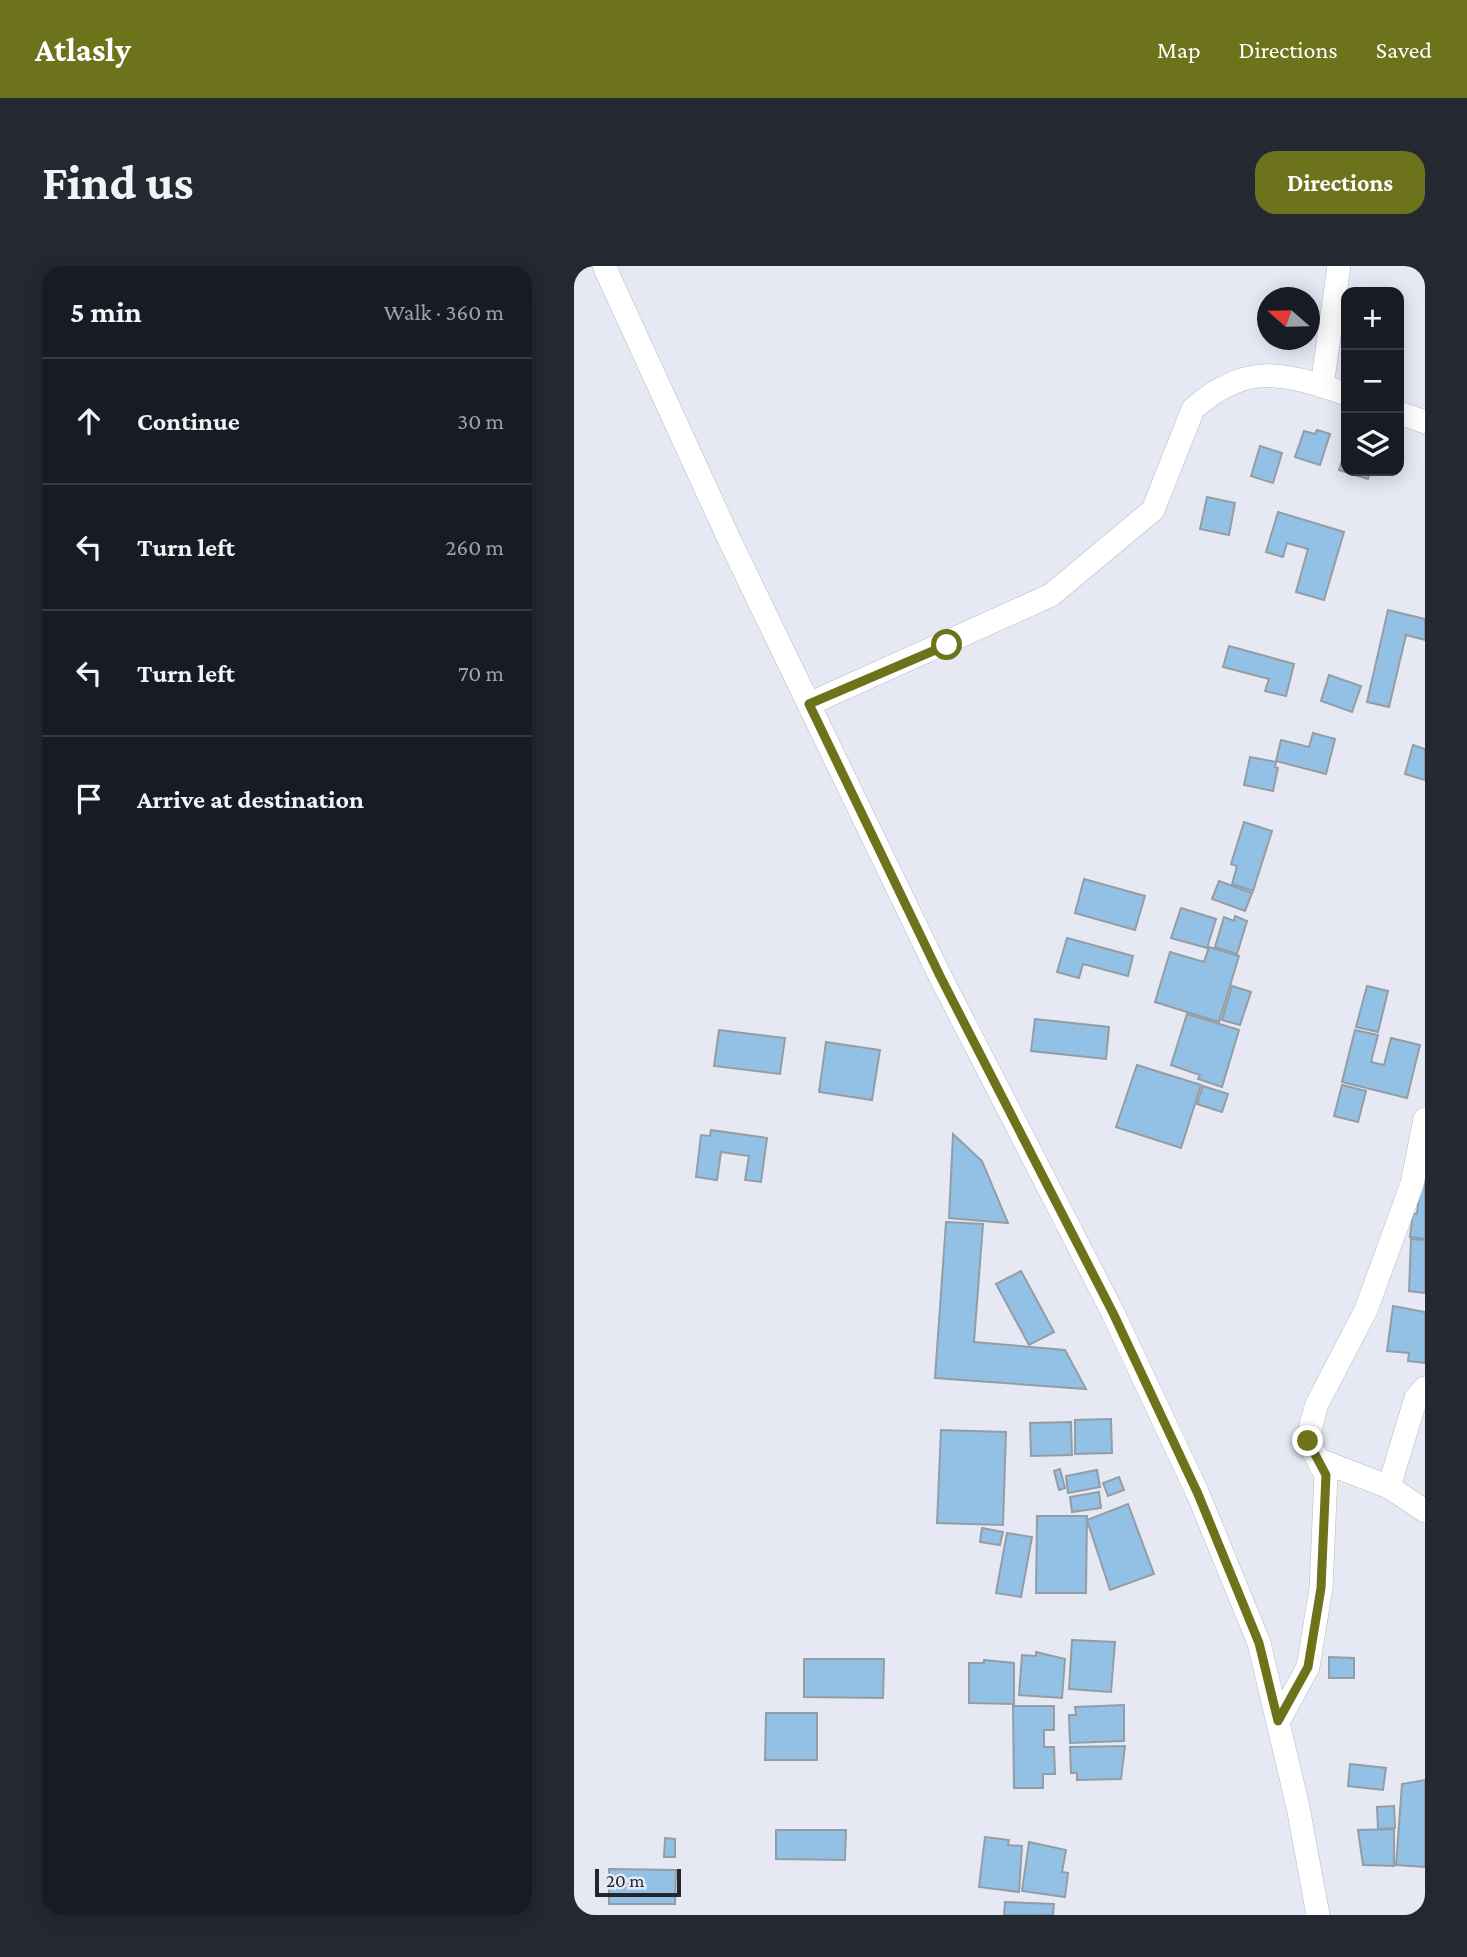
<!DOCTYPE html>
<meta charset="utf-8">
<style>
body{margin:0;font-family:"Crimson Pro",serif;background:#242831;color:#f1f3f6}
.controls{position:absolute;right:21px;top:21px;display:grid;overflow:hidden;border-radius:14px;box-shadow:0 4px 18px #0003}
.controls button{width:63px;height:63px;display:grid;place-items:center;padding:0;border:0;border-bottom:2px solid #363941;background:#171b24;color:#f1f3f6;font:35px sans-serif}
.compass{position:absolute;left:683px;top:21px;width:63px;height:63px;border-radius:50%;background:#171b24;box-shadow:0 4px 18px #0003;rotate:290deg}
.scale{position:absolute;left:21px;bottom:18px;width:86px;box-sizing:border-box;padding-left:7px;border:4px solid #25262a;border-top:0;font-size:19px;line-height:24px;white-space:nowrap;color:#25262a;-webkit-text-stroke:5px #e6e9f4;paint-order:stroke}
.stop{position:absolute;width:21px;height:21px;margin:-16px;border:5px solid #6d731a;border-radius:50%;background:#fff}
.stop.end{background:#6d731a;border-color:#fff;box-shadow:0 2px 7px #0008}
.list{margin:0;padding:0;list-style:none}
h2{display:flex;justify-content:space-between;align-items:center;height:91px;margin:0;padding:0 28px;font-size:30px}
h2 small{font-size:23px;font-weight:400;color:#9ea1a6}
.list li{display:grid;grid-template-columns:46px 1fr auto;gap:21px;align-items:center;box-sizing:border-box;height:126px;padding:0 28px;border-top:2px solid #363941}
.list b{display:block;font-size:26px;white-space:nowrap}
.list em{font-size:23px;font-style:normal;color:#9ea1a6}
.icon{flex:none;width:38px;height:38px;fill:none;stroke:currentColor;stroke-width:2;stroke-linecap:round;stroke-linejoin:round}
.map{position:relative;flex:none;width:851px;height:1649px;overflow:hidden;border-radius:21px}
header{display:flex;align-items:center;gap:42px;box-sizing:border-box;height:98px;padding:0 35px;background:#6d731a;color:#fff}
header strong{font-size:33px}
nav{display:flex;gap:38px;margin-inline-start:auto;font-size:24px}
.intro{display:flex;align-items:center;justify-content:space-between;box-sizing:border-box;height:168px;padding:0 42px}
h1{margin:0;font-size:49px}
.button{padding:18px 32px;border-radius:21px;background:#6d731a;color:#fff;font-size:24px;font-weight:700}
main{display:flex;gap:42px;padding:0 42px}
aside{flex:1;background:#171b24;border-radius:21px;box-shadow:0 4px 18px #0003}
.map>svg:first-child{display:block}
.building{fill:#92c1e5;stroke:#959da4;stroke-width:2}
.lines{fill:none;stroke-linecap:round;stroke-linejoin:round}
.minor-casing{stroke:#b7bac4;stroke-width:24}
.minor{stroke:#fff;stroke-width:23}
.route{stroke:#6d731a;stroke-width:9}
</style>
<header>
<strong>Atlasly</strong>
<nav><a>Map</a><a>Directions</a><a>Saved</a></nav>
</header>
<div class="intro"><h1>Find us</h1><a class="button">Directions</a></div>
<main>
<aside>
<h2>5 min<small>Walk · 360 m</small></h2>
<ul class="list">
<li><svg class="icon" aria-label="ahead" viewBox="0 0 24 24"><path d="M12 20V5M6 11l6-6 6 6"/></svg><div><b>Continue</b></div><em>30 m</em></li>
<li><svg class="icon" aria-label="left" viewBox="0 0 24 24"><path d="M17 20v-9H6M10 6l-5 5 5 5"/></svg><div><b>Turn left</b></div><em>260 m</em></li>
<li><svg class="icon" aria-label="left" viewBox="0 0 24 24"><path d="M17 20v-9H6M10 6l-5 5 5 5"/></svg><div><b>Turn left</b></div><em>70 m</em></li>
<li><svg class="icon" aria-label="arrive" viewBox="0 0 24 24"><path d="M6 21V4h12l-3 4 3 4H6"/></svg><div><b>Arrive at destination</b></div></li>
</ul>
</aside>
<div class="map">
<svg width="851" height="1649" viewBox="0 0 851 1649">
<rect width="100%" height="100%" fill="#e6e9f4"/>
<!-- building -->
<g class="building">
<path d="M743,164L756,168L746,199L721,191L730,165L741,168Z"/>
<path d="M686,180L708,187L699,217L677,210Z"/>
<path d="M772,182V205H796L794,213L765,204Z"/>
<path d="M633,231L661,237L655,269L626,263Z"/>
<path d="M704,246L770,266L750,334L722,326L734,283L713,277L709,291L692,286Z"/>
<path d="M814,344L851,353V374L832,369L815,441L793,436Z"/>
<path d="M655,380L720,398L712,430L691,425L695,413L649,401Z"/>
<path d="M755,409L787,420L778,446L747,435Z"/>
<path d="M739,467L761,473L752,508L702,495L707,474L735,481Z"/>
<path d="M839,479L851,483V514L831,508Z"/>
<path d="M676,491L702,496L701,501L704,502L699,525L670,519Z"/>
<path d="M670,556L698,565L679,625L658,618L663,600L657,598Z"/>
<path d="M510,613L571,630L561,664L501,647Z"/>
<path d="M645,615L678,627L671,645L638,633Z"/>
<path d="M607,642L642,653L633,682L597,672Z"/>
<path d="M661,650L673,655L663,688L641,681L650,651L660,655Z"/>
<path d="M493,672L559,690L554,710L509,698L505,712L483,706Z"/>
<path d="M635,681L665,690L645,756L581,736L596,686L630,696Z"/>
<path d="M658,720L677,726L666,759L648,754Z"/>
<path d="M793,720L814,725L804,766L782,761Z"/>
<path d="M613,748L665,764L648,821L624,813L626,809L597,799Z"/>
<path d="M461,753L535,761L532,793L457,785Z"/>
<path d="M145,764L211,772L206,808L140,800Z"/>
<path d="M781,764L804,769L797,796L810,799L817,772L846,779L833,832L768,816Z"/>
<path d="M252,776L306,784L298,834L245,826Z"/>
<path d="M563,799L627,819L607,882L542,861Z"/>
<path d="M768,819L792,825L784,856L760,850Z"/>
<path d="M629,820L654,828L648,846L623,838Z"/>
<path d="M137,864L193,872L187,916L171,914L175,890L147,886L143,914L122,911L127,869L136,870Z"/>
<path d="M379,868L408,895L434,957L375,952Z"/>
<path d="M847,908H851V973L836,971L839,947L843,948Z"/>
<path d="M372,956L409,958L400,1076L491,1084L512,1123L361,1112Z"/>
<path d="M837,973L851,974V1027L835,1025Z"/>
<path d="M447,1005L480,1066L455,1079L422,1018Z"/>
<path d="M819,1040L851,1046V1097L834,1095L835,1087L813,1085Z"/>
<path d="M537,1153L538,1187L501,1188V1154Z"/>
<path d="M497,1156L498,1189L457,1190L456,1157Z"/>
<path d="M367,1164L432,1166L429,1259L363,1257Z"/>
<path d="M486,1203L491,1222L485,1224L480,1205Z"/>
<path d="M523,1204L526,1221L494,1227L492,1210Z"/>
<path d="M545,1211L550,1224L534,1230L529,1217Z"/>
<path d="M525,1226L527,1242L498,1246L496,1231Z"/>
<path d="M554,1238L580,1308L536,1324L513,1254Z"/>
<path d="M463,1250H513L512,1327H462Z"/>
<path d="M408,1262L429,1266L426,1279L406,1276Z"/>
<path d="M433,1267L458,1271L447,1331L422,1327Z"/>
<path d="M498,1374L541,1376L537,1426L495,1423Z"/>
<path d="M462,1386L491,1393L488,1432L445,1429L448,1389L462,1390Z"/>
<path d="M755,1391L780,1392V1412H755Z"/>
<path d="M230,1393H310L309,1432L230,1431Z"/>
<path d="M410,1394L440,1397V1438L395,1437V1397H410Z"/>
<path d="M550,1439V1475L496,1477L495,1449H502L501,1441Z"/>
<path d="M439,1440H480V1464H470V1481H480L481,1508H469V1522H440Z"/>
<path d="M192,1447H243V1494H191Z"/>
<path d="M551,1480L547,1513L503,1514V1507H497L496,1481Z"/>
<path d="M776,1498L812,1502L809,1524L774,1520Z"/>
<path d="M851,1514V1601L822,1599L828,1518Z"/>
<path d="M820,1540L821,1562L804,1563L803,1541Z"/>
<path d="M820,1563V1600L789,1599L784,1564Z"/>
<path d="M202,1564H272L271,1594L202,1593Z"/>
<path d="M411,1571L435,1574L434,1579L448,1580L445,1626L405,1621Z"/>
<path d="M91,1572L101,1573V1591H90Z"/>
<path d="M455,1576L492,1584L488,1606L494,1607L491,1631L448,1625Z"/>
<path d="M35,1603L102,1604L101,1638H35Z"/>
<path d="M431,1636L480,1638L479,1649H430Z"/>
</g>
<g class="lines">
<defs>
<g id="minor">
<path d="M30,0L155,273L366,710L539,1047L624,1228L685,1377L724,1541L744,1649"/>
<path d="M748,120L765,0"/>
<path d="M825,147L851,156"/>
<path d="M235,438L477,329L579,244L619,143C673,95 711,107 772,128"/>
<path d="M745,1194L815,1221L851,1245"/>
<path d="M815,1221L842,1132L851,1122"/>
<path d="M704,1456L734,1401L747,1322L752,1209L734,1175L737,1159L743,1138L792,1044L838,918L851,853"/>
</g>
</defs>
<!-- minor casing -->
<use href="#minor" class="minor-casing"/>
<!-- minor -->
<use href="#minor" class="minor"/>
</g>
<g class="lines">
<!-- route -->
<path class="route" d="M373,379L235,438L366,710L539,1047L624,1228L685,1377L704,1455L734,1401L747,1322L752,1209L734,1175"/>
</g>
</svg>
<div class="controls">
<button>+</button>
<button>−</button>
<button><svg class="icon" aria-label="layers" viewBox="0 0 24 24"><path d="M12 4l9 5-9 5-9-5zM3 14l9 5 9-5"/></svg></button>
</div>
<svg class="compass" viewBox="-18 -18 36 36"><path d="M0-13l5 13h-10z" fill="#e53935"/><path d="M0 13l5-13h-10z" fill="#9ea1a6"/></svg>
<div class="scale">20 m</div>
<div class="stop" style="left:373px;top:379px"></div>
<div class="stop end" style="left:734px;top:1175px"></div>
</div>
</main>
